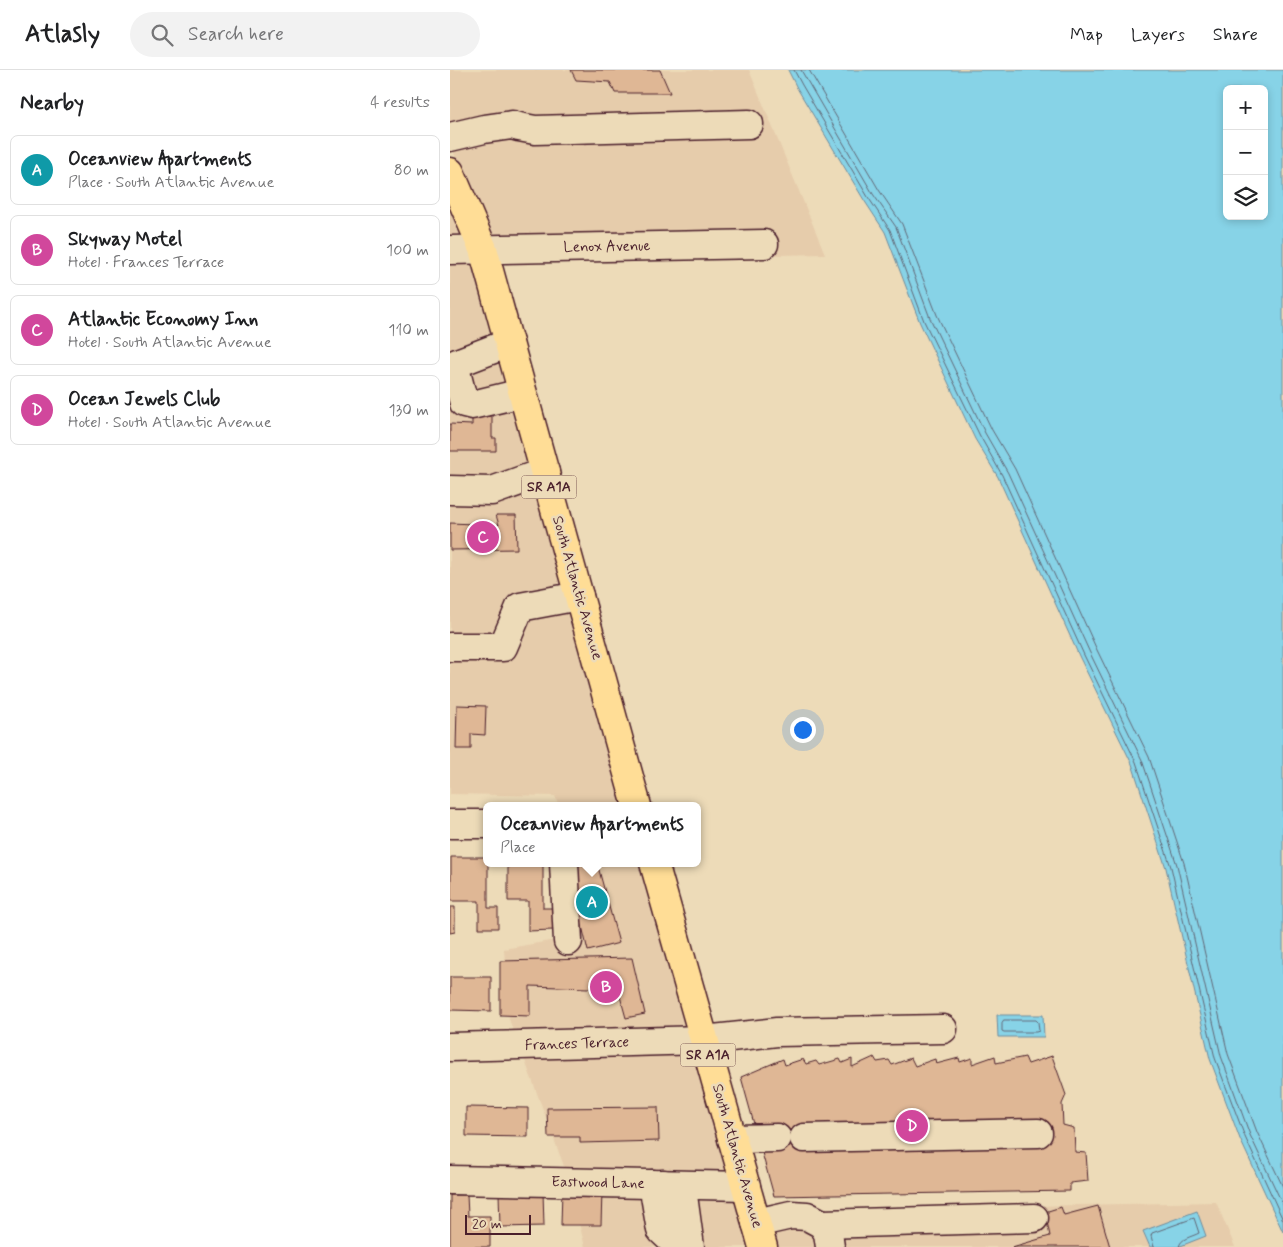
<!DOCTYPE html>
<meta charset="utf-8">
<style>
body{margin:0;font-family:Mynerve,sans-serif;background:#f2f2f2;color:#202124}
.controls{position:absolute;right:15px;top:15px;display:grid;overflow:hidden;border-radius:8px;box-shadow:0 2px 8px #0003}
.controls button{width:45px;height:45px;display:grid;place-items:center;padding:0;border:0;border-bottom:1px solid #e0e0e0;background:#fff;color:#202124;font:25px sans-serif}
.scale{position:absolute;left:15px;bottom:12px;width:66px;box-sizing:border-box;padding-left:5px;border:2px solid #4a1f2b;border-top:0;font-size:14px;line-height:18px;white-space:nowrap;color:#4a1f2b;-webkit-text-stroke:4px #eddbb8;paint-order:stroke}
.you{position:absolute;left:352px;top:659px;width:18px;height:18px;margin:-12px;border:4px solid #fff;border-radius:50%;background:#1a73e8;box-shadow:0 0 0 8px #1a73e833}
.badge{display:grid;place-items:center;width:32px;height:32px;border-radius:50%;background:#7c3aed;color:#fff;font-size:16px;font-weight:700}
.pin{position:absolute;translate:-50% -50%;border:2px solid #fff;box-shadow:0 1px 5px #0006}
.popup{position:absolute;left:33px;top:732px;width:218px;height:65px;box-sizing:border-box;display:grid;place-content:center;border-radius:8px;background:#fff;filter:drop-shadow(0 1px 4px #0005);font-size:16px;white-space:nowrap;color:#757577}
.popup b{font-size:19px;color:#202124}
.popup::after{content:'';position:absolute;left:50%;top:100%;margin-left:-10px;border:10px solid transparent;border-top-color:#fff}
.list{margin:0;padding:0;list-style:none}
h2{display:flex;justify-content:space-between;align-items:center;height:65px;margin:0;padding:0 20px;font-size:21px}
h2 small{font-size:16px;font-weight:400;color:#757577}
.list li{display:grid;grid-template-columns:32px 1fr auto;gap:15px;align-items:center;box-sizing:border-box;height:70px;margin:0 10px 10px;padding:0 10px;border:1px solid #e0e0e0;border-radius:8px}
.list b{display:block;font-size:19px;white-space:nowrap}
.list p{margin:0;font-size:16px;white-space:nowrap;color:#757577}
.list em{font-size:16px;font-style:normal;color:#757577}
.icon{flex:none;width:28px;height:28px;fill:none;stroke:currentColor;stroke-width:2;stroke-linecap:round;stroke-linejoin:round}
.map{position:relative;flex:none;width:833px;height:1177px;overflow:hidden}
header{display:flex;align-items:center;gap:30px;box-sizing:border-box;height:70px;padding:0 25px;background:#fff;border-bottom:1px solid #e0e0e0}
header strong{font-size:24px}
nav{display:flex;gap:28px;margin-inline-start:auto;font-size:18px}
.search{width:350px;height:45px;background:#f2f2f2;display:flex;align-items:center;gap:12px;box-sizing:border-box;padding:0 18px;border-radius:28px;color:#757577;font-size:19px}
main{display:flex}
aside{flex:1;background:#fff}
.map>svg:first-child{display:block}
.built{fill:#e6ccab}
.water{fill:#87d3e7;stroke:#6f8b9c;fill-rule:evenodd}
.lines{fill:none;stroke-linecap:round;stroke-linejoin:round}
.shore{stroke:#626776;stroke-width:1}
.building{fill:#dfb795;stroke:#4a1f2b}
.minor-casing{stroke:#4a1f2b;stroke-width:31}
.major-casing{stroke:#4a1f2b;stroke-width:31}
.minor{stroke:#eddbb8;stroke-width:28}
.major{stroke:#ffdd96;stroke-width:28}
.labels{text-anchor:middle;dominant-baseline:central;stroke-width:5;stroke-linejoin:round;paint-order:stroke}
.shield{fill:#eddbb8;stroke:#7b5755;stroke-width:1}
.shield-label{font-size:14px;font-weight:bold;fill:#4a1f2b}
.street-label{font-size:15px;fill:#4a1f2b;stroke:#eddbb8}
</style>
<header>
<strong>Atlasly</strong>
<div class="search"><svg class="icon" aria-label="search" viewBox="0 0 24 24"><circle cx="10" cy="10" r="6"/><path d="M15 15l6 6"/></svg>Search here</div>
<nav><a>Map</a><a>Layers</a><a>Share</a></nav>
</header>
<main>
<aside>
<h2>Nearby<small>4 results</small></h2>
<ul class="list">
<li><span class="badge" style="background:#0f9aa8">A</span><div><b>Oceanview Apartments</b><p>Place · South Atlantic Avenue</p></div><em>80 m</em></li>
<li><span class="badge" style="background:#d1479c">B</span><div><b>Skyway Motel</b><p>Hotel · Frances Terrace</p></div><em>100 m</em></li>
<li><span class="badge" style="background:#d1479c">C</span><div><b>Atlantic Economy Inn</b><p>Hotel · South Atlantic Avenue</p></div><em>110 m</em></li>
<li><span class="badge" style="background:#d1479c">D</span><div><b>Ocean Jewels Club</b><p>Hotel · South Atlantic Avenue</p></div><em>130 m</em></li>
</ul>
</aside>
<div class="map">
<svg width="833" height="1177" viewBox="0 0 833 1177">
<rect width="100%" height="100%" fill="#eddbb8"/>
<filter id="ink" filterUnits="userSpaceOnUse"><feTurbulence type="fractalNoise" baseFrequency=".02" numOctaves="2"/><feDisplacementMap in="SourceGraphic" scale="10" xChannelSelector="R" yChannelSelector="G"/><feConvolveMatrix kernelMatrix="1 2 1 2 8 2 1 2 1" color-interpolation-filters="sRGB"/></filter>
<g filter="url(#ink)">
<!-- built -->
<g class="built">
<path d="M0,0H299L375,184L326,185L325,161L40,166L0,74Z"/>
<path d="M0,132L15,166L0,167Z"/>
<path d="M0,192H24L176,736H109L105,726L0,724Z"/>
<path d="M131,793H192L239,958L64,963L59,949L54,879L156,861Z"/>
<path d="M246,983L280,1103L115,1099L74,988Z"/>
<path d="M122,1125L288,1129L302,1177H135Z"/>
<path d="M766,1132L785,1177H326L315,1142Z"/>
</g>
<!-- water -->
<g class="water">
<path d="M338,0H833V1162L790,1069L760,989L716,798L682,694L630,588L548,407L525,369L470,253L435,162L414,130L347,18ZM777,19H814V146H777Z"/>
<path d="M547,945H593L594,967H548Z"/>
<path d="M747,1141L756,1166L728,1177H700L693,1161Z"/>
</g>
<g class="lines">
<!-- shore -->
<g class="shore">
<path d="M344,0L352,15L418,127L440,160L474,251L530,366L552,405L634,585L686,692L721,797L765,988L795,1067L833,1150"/>
<path d="M351,0L423,124L446,157L480,248L535,363L558,403L640,583L692,690L727,795L771,986L800,1065L833,1135"/>
<path d="M359,0L429,120L452,154L487,245L542,360L565,399L647,580L699,687L734,793L778,984L807,1062L833,1117"/>
<path d="M554,950H586L588,952L589,961L586,962H554L552,961V953Z"/>
<path d="M704,1177L701,1166L702,1163L744,1148L749,1163C742,1167 730,1168 729,1177"/>
</g>
</g>
<!-- building -->
<g class="building">
<path d="M121,0H210L220,23H165L160,12L126,10Z"/>
<path d="M22,346H42V368H46V381H0V354L22,355Z"/>
<path d="M46,445H66L67,479L0,480V453L49,455Z"/>
<path d="M7,635L36,636L35,665L21,664V679H6Z"/>
<path d="M1,787H37V793H38V838H48V858H29V831H1Z"/>
<path d="M58,793H93V838H103V860L78,861V831H58Z"/>
<path d="M117,793H147L169,873L138,881Z"/>
<path d="M0,837H5V862L0,863Z"/>
<path d="M182,888L195,944L176,948L168,919L80,916V946L50,945V891Z"/>
<path d="M0,907H41V941L0,940Z"/>
<path d="M545,986L546,993L575,987L578,994L602,986L616,1025L612,1034L613,1055L624,1058L625,1082L636,1083L638,1111L620,1113V1121L324,1126L291,1007L333,989L335,995L353,989L356,994L366,991L369,995L390,989L392,993L402,989V997L424,987L427,992L439,990L442,995L461,988L465,996L485,989L486,994L509,988L510,992L522,988V994Z"/>
<path d="M16,1037L78,1038V1067L16,1066Z"/>
<path d="M208,1037L209,1071L130,1073V1067H98L97,1038Z"/>
<path d="M112,1120L152,1121L151,1155H111Z"/>
<path d="M93,1122L94,1156L50,1157L49,1123Z"/>
<path d="M0,1125H17L18,1146H40V1177H0Z"/>
<path d="M648,1136L660,1177H562L600,1166L595,1142L611,1137L614,1145Z"/>
</g>
<g class="lines">
<defs>
<g id="minor">
<path d="M0,67L34,59L62,55L69,57L85,60L299,54"/>
<path d="M0,180L314,174"/>
<path d="M59,273L7,293L6,302L13,329L14,333L22,335L72,323"/>
<path d="M0,420L42,421L95,402"/>
<path d="M0,577H53L70,537L129,526"/>
<path d="M0,754H37"/>
<path d="M114,793L118,871"/>
<path d="M0,977L254,970L327,962L493,959"/>
<path d="M354,1068L588,1063"/>
<path d="M282,1069L327,1068"/>
<path d="M0,1110L296,1116"/>
<path d="M203,1114L211,1160L229,1177"/>
<path d="M213,1114L234,1133L240,1177"/>
<path d="M306,1153L341,1145L357,1146L372,1154L378,1163L380,1177"/>
<path d="M372,1154L584,1148"/>
</g>
<g id="major">
<path d="M0,102L33,179L187,736"/>
<path d="M204,793L313,1177"/>
</g>
</defs>
<!-- minor casing -->
<use href="#minor" class="minor-casing"/>
<!-- major casing -->
<use href="#major" class="major-casing"/>
<!-- minor -->
<use href="#minor" class="minor"/>
<!-- major -->
<use href="#major" class="major"/>
</g>
</g>
<g class="labels">
<!-- shield labels -->
<g class="shield">
<rect x="71.5" y="405.5" width="55" height="23" rx="4"/>
<rect x="230.5" y="973.5" width="55" height="23" rx="4"/>
</g>
<g class="shield-label">
<text x="99" y="417">SR A1A</text>
<text x="258" y="985">SR A1A</text>
</g>
<!-- street labels -->
<g class="street-label">
<text transform="translate(157 177) rotate(-1)">Lenox Avenue</text>
<text transform="translate(127 518) rotate(74)">South Atlantic Avenue</text>
<text transform="translate(127 974) rotate(-2)">Frances Terrace</text>
<text transform="translate(287 1086) rotate(74)">South Atlantic Avenue</text>
<text transform="translate(148 1113) rotate(1)">Eastwood Lane</text>
</g>
</g>
</svg>
<div class="controls">
<button>+</button>
<button>−</button>
<button><svg class="icon" aria-label="layers" viewBox="0 0 24 24"><path d="M12 4l9 5-9 5-9-5zM3 14l9 5 9-5"/></svg></button>
</div>
<div class="scale">20 m</div>
<div class="you"></div>
<div class="pin badge" style="left:142px;top:832px;background:#0f9aa8">A</div>
<div class="popup"><b>Oceanview Apartments</b>Place</div>
<div class="pin badge" style="left:156px;top:917px;background:#d1479c">B</div>
<div class="pin badge" style="left:33px;top:467px;background:#d1479c">C</div>
<div class="pin badge" style="left:462px;top:1056px;background:#d1479c">D</div>
</div>
</main>
